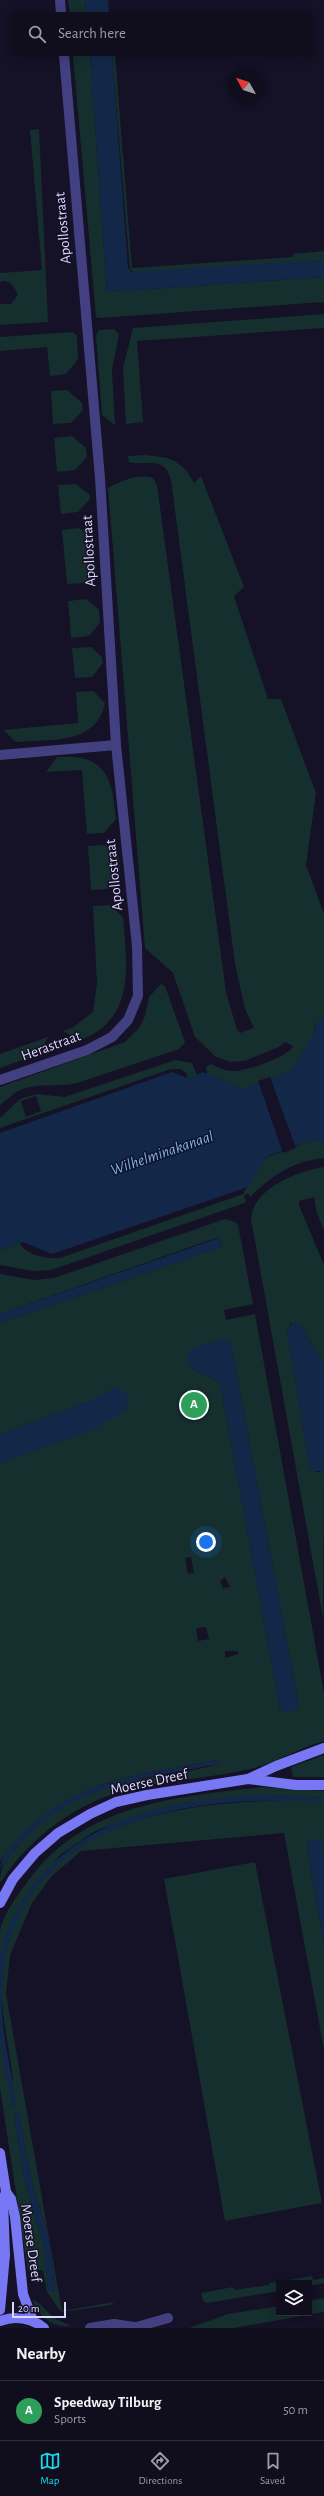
<!DOCTYPE html>
<style>
body{margin:0;font-family:"Alegreya Sans",sans-serif;background:#191625;color:#f1f3f6}
.controls{position:absolute;right:12px;bottom:12px;display:grid;overflow:hidden;border-radius:0px;box-shadow:0 2px 10px #0003}
.controls button{width:36px;height:36px;display:grid;place-items:center;padding:0;border:0;border-bottom:1px solid #302d3b;background:#100d1c;color:#f1f3f6;font:20px sans-serif}
.compass{position:absolute;left:228px;top:68px;width:36px;height:36px;border-radius:50%;background:#100d1c;box-shadow:0 2px 10px #0003;rotate:309deg}
.scale{position:absolute;left:12px;bottom:10px;width:54px;box-sizing:border-box;padding-left:4px;border:2px solid #ddd9fc;border-top:0;font-size:11px;line-height:14px;white-space:nowrap;color:#ddd9fc;-webkit-text-stroke:3px #151126;paint-order:stroke}
.you{position:absolute;left:206px;top:1542px;width:14px;height:14px;margin:-10px;border:3px solid #fff;border-radius:50%;background:#1a73e8;box-shadow:0 0 0 6px #1a73e833}
.badge{display:grid;place-items:center;width:26px;height:26px;border-radius:50%;background:#15daed;color:#fff;font-size:13px;font-weight:700}
.pin{position:absolute;translate:-50% -50%;border:2px solid #fff;box-shadow:0 1px 4px #0006}
.list{margin:0;padding:0;list-style:none}
h2{display:flex;justify-content:space-between;align-items:center;height:52px;margin:0;padding:0 16px;font-size:17px}
h2 small{font-size:13px;font-weight:400;color:#9c9ca3}
.list li{display:grid;grid-template-columns:26px 1fr auto;gap:12px;align-items:center;box-sizing:border-box;height:60px;padding:0 16px;border-top:1px solid #302d3b}
.list b{display:block;font-size:15px;white-space:nowrap}
.list p{margin:0;font-size:13px;white-space:nowrap;color:#9c9ca3}
.list em{font-size:13px;font-style:normal;color:#9c9ca3}
.icon{flex:none;width:22px;height:22px;fill:none;stroke:currentColor;stroke-width:2;stroke-linecap:round;stroke-linejoin:round}
.map{position:relative;flex:none;width:324px;height:2328px;overflow:hidden}
.search{position:absolute;background:#100d1c;box-shadow:0 2px 10px #0003;left:12px;right:12px;top:12px;height:44px;display:flex;align-items:center;gap:10px;box-sizing:border-box;padding:0 14px;border-radius:0px;color:#9c9ca3;font-size:15px}
.sheet{height:112px;background:#100d1c}
nav{display:flex;justify-content:space-around;align-items:center;box-sizing:border-box;height:56px;border-top:1px solid #302d3b;background:#100d1c;font-size:11px;color:#9c9ca3}
nav a{display:grid;justify-items:center;gap:2px}
nav .on{color:#15daed}
.map>svg:first-child{display:block}
.green{fill:#152f2e;fill-rule:evenodd}
.water{fill:#132849}
.pier{fill:#151126}
.lines{fill:none;stroke-linecap:round;stroke-linejoin:round}
.street{stroke:#424081;stroke-width:10}
.secondary{stroke:#7978f4;stroke-width:10}
.labels{text-anchor:middle;dominant-baseline:central;stroke-width:3;stroke-linejoin:round;paint-order:stroke}
.street-label{font-size:15px;fill:#ddd9fc;stroke:#151126}
.water-label{font-size:16px;font-style:italic;fill:#6fb8f4;stroke:#151126}
</style>
<div class="map">
<svg width="324" height="2328" viewBox="0 0 324 2328">
<rect width="100%" height="100%" fill="#151126"/>
<!-- green -->
<g class="green">
<path d="M68,0H85L86,13H70Z"/>
<path d="M73,55H90L107,292L324,277V302L100,318L96,317Z"/>
<path d="M112,55H115L132,268L293,257V254L324,251V260L136,273L130,270Z"/>
<path d="M39,129L48,322L0,325V304H11L18,295C14,288 13,281 1,281L0,283V273L42,270L30,130Z"/>
<path d="M324,314V328L137,341L143,422L126,424L123,368L133,328Z"/>
<path d="M114,329L119,334L112,370L115,425L102,415L96,335L99,330Z"/>
<path d="M73,332L77,336L78,359L66,374L50,376L47,347L0,351V337Z"/>
<path d="M67,390L82,403L83,410L71,423L53,424L51,391Z"/>
<path d="M72,436L86,448L87,457L75,470L57,472L54,438Z"/>
<path d="M146,455C150,456 156,456 161,457C177,459 187,469 194,483L201,476L244,587L234,596L268,699H281L316,793L306,865L324,914V1018L314,1028L315,1033L291,1071L242,1089L207,1074L206,1067L211,1064C217,1067 225,1071 232,1071C244,1072 289,1057 293,1046L285,1042L279,1047L244,1061L231,1062L216,1057L195,1037L173,973L145,948L108,488C120,481 139,473 153,478L157,485L226,992L237,1030L240,1033L254,1028L245,1009L235,964L171,480C164,454 147,467 129,462L128,456Z"/>
<path d="M76,484L90,495V499L78,512L61,514L58,485Z"/>
<path d="M79,528L93,540L96,570L84,583L67,584L62,530Z"/>
<path d="M86,599L99,610L100,623L89,636L71,638L68,601Z"/>
<path d="M91,647L102,657L103,663L92,677L75,678L72,648Z"/>
<path d="M93,691L105,703C97,745 50,739 16,742L3,730L78,723L76,692Z"/>
<path d="M57,757C106,754 112,777 116,819L104,833L87,834L82,770L46,772Z"/>
<path d="M105,845L119,857L120,875L108,889L91,890L88,846Z"/>
<path d="M110,905L123,917C127,964 136,1020 80,1040L63,1031L72,1028L93,1012L97,983L93,906Z"/>
<path d="M161,984L165,986L185,1042L179,1049L77,1083C58,1088 34,1082 18,1091C11,1095 6,1101 0,1105V1087L125,1042L139,1028L145,1016L149,997Z"/>
<path d="M48,1037L39,1054L0,1068V1054Z"/>
<path d="M175,1060L192,1063L197,1075L187,1078V1074L181,1069H171L0,1128V1118L20,1099L37,1094L65,1097ZM36,1096L41,1111L26,1117L21,1101Z"/>
<path d="M312,1140L324,1143V1158C291,1162 273,1175 250,1197L248,1193L244,1196L246,1202L239,1205L51,1270L33,1271L0,1265V1250L20,1243C24,1255 49,1259 60,1258L243,1194L263,1159Z"/>
<path d="M324,1167V1231L317,1213L314,1197L299,1201V1205L324,1265V1363L300,1326L291,1323L287,1331L310,1467L316,1472L324,1471L323,1618L251,1219C253,1188 298,1171 324,1167Z"/>
<path d="M225,1219L235,1222L238,1225L253,1304L224,1310L226,1320L255,1314L324,1693V1741C298,1748 276,1763 250,1769C211,1778 170,1780 130,1789C77,1802 30,1837 0,1883C0,1864 8,1857 20,1844C45,1815 83,1791 120,1783C153,1776 187,1773 219,1764L218,1760C124,1777 62,1780 0,1861V1463L67,1439L129,1401L124,1392L91,1401L0,1434V1323L221,1247L222,1242L217,1238L210,1240L0,1314V1274L34,1280L54,1278ZM231,1344L299,1707L297,1710L280,1709L220,1383L192,1368L187,1357ZM191,1557L194,1573L188,1574L185,1558ZM225,1577L230,1587L223,1588L220,1581ZM206,1627L209,1639L198,1641L196,1628ZM225,1651H238V1654L225,1658Z"/>
<path d="M324,1755V1777H293L291,1767Z"/>
<path d="M262,1787L324,1791V1798L272,1795L151,1811L95,1831L60,1855L33,1886L13,1919L0,1959C0,1950 0,1940 0,1931C3,1914 18,1895 28,1881C84,1804 174,1797 262,1787Z"/>
<path d="M271,1801H324V1845L320,1839L308,1842L307,1849L324,1945V2050L284,1833L81,1851L51,1877L32,1903L10,1955L6,1994L62,2311L114,2302L111,2305L61,2312L47,2292L43,2270L28,2271L0,2088V2033L13,2108C13,2096 13,2083 12,2071C8,2040 0,2010 2,1978C16,1835 152,1804 271,1801ZM18,2112L31,2179L49,2239L55,2291L48,2289L45,2250L24,2179L14,2113Z"/>
<path d="M255,1862L322,2203L225,2221L164,1879Z"/>
<path d="M312,2276L313,2280L324,2278V2283L309,2286V2283H279V2291L207,2303L203,2301L201,2293L233,2287L234,2290L269,2285V2283Z"/>
<path d="M324,2298V2312L234,2328H189L228,2314L279,2306V2313H309V2301Z"/>
<path d="M32,2299L40,2304L54,2318L71,2326C52,2328 38,2316 32,2299Z"/>
</g>
<!-- water -->
<g class="water">
<path d="M85,0H108L109,13H86Z"/>
<path d="M90,55H112L128,268L131,272L324,260V277L107,292Z"/>
<path d="M324,1018V1143L312,1140L266,1157L249,1186L245,1188L52,1254L23,1242L0,1250V1133L172,1072L187,1078L203,1072L242,1089L291,1071L314,1033L316,1023Z"/>
<path d="M219,1238L222,1242L221,1247L0,1323V1314Z"/>
<path d="M292,1323L300,1326L324,1363V1471H314L310,1468L287,1331Z"/>
<path d="M222,1339L231,1344L299,1707L297,1710L283,1712L280,1709L220,1383L192,1368L187,1357L191,1348Z"/>
<path d="M114,1388L124,1391L130,1401L126,1411L90,1431L0,1463V1434L83,1404Z"/>
<path d="M218,1760L219,1764C126,1782 59,1785 0,1869C0,1857 10,1848 18,1839C72,1779 143,1774 218,1760Z"/>
<path d="M272,1795L324,1798V1801C293,1802 262,1799 231,1802C116,1813 8,1858 2,1990C0,2029 11,2069 17,2107L13,2108C9,2083 1,2058 0,2033C0,2019 0,2005 0,1991C0,1980 0,1968 0,1958C4,1934 15,1911 29,1891C84,1813 183,1798 272,1795Z"/>
<path d="M320,1839L324,1845V1945L307,1849L308,1842Z"/>
<path d="M18,2112L31,2179L49,2239L55,2289L52,2292L48,2289L45,2250L24,2179L14,2113Z"/>
</g>
<!-- pier -->
<path class="pier" d="M270,1077L296,1148L283,1153L258,1081Z"/>
<g class="lines">
<!-- street -->
<g class="street">
<path d="M60,0L61,13"/>
<path d="M0,755L116,745"/>
<path d="M0,1080L87,1050L112,1037L128,1020L138,996L137,946L116,745L100,478L64,55"/>
<path d="M90,2328L114,2324L134,2327"/>
<path d="M133,2328L168,2318"/>
</g>
<!-- secondary -->
<g class="secondary">
<path d="M248,1779L276,1766L324,1748"/>
<path d="M0,1903L13,1879L35,1853L58,1833L90,1814L116,1802L147,1795L248,1779L296,1785H324"/>
<path d="M0,2153L6,2192L11,2199L15,2217L23,2294L33,2321"/>
<path d="M0,2310L5,2255L3,2200L6,2192"/>
<path d="M0,2321C15,2315 32,2318 44,2328"/>
</g>
</g>
<g class="labels">
<!-- street labels -->
<g class="street-label">
<text transform="translate(63 228) rotate(-95)">Apollostraat</text>
<text transform="translate(89 551) rotate(-93)">Apollostraat</text>
<text transform="translate(114 875) rotate(-96)">Apollostraat</text>
<text transform="translate(51 1046) rotate(-20)">Herastraat</text>
<text transform="translate(149 1782) rotate(-12)">Moerse Dreef</text>
<text transform="translate(31 2243) rotate(82)">Moerse Dreef</text>
</g>
<!-- water labels -->
<g class="water-label">
<text transform="translate(162 1153) rotate(-19)">Wilhelminakanaal</text>
</g>
</g>
</svg>
<div class="controls">
<button><svg class="icon" aria-label="layers" viewBox="0 0 24 24"><path d="M12 4l9 5-9 5-9-5zM3 14l9 5 9-5"/></svg></button>
</div>
<svg class="compass" viewBox="-18 -18 36 36"><path d="M0-13l5 13h-10z" fill="#e53935"/><path d="M0 13l5-13h-10z" fill="#9c9ca3"/></svg>
<div class="scale">20 m</div>
<div class="you"></div>
<div class="pin badge" style="left:194px;top:1405px;background:#2e9e5b">A</div>
<div class="search"><svg class="icon" aria-label="search" viewBox="0 0 24 24"><circle cx="10" cy="10" r="6"/><path d="M15 15l6 6"/></svg>Search here</div>
</div>
<section class="sheet">
<h2>Nearby<small></small></h2>
<ul class="list">
<li><span class="badge" style="background:#2e9e5b">A</span><div><b>Speedway Tilburg</b><p>Sports</p></div><em>50 m</em></li>
</ul>
</section>
<nav>
<a class="on"><svg class="icon" aria-label="map" viewBox="0 0 24 24"><path d="M3 6l6-2 6 2 6-2v14l-6 2-6-2-6 2zM9 4v14M15 6v14"/></svg>Map</a>
<a><svg class="icon" aria-label="directions" viewBox="0 0 24 24"><path d="M12 3l9 9-9 9-9-9zM9 14v-3h6M13 9l2 2-2 2"/></svg>Directions</a>
<a><svg class="icon" aria-label="saved" viewBox="0 0 24 24"><path d="M7 4h10v16l-5-4-5 4z"/></svg>Saved</a>
</nav>
